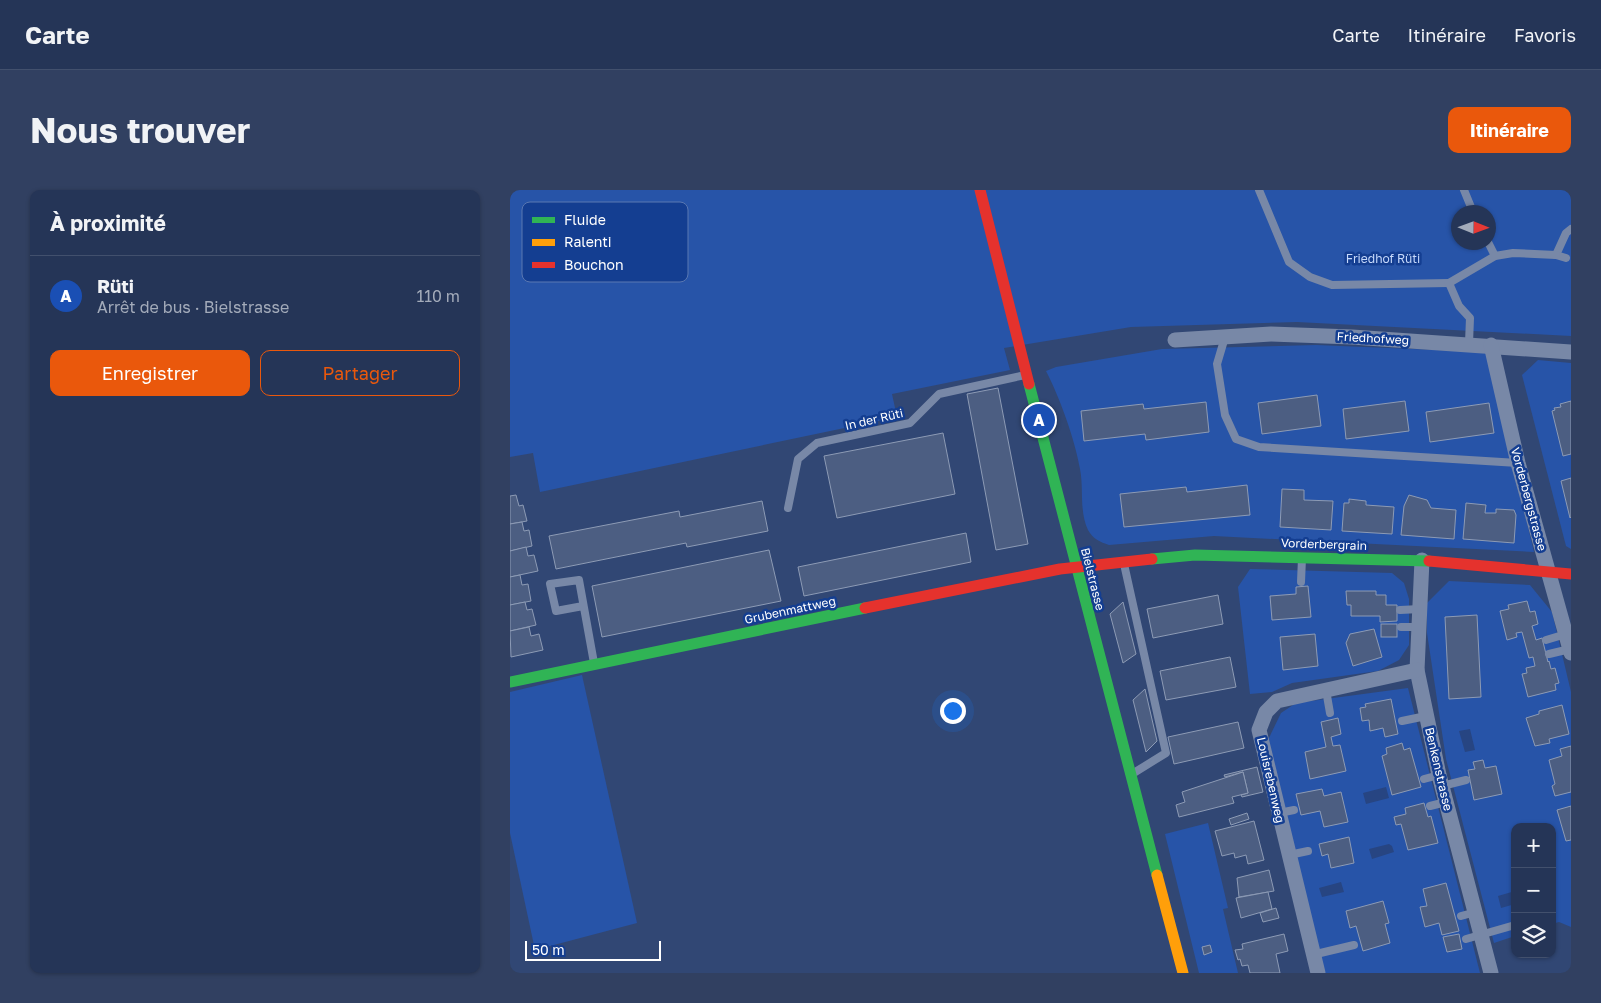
<!DOCTYPE html>
<html lang="fr">
<meta charset="utf-8">
<style>
body{margin:0;font-family:"Golos Text",sans-serif;background:#314061;color:#f1f3f6}
.controls{position:absolute;right:15px;bottom:15px;display:grid;overflow:hidden;border-radius:10px;box-shadow:0 1px 4px #0004}
.controls button{width:45px;height:45px;display:grid;place-items:center;padding:0;border:0;border-bottom:1px solid #42506d;background:#253557;color:#f1f3f6;font:25px sans-serif}
.compass{position:absolute;left:941px;top:15px;width:45px;height:45px;border-radius:50%;background:#253557;box-shadow:0 1px 4px #0004;rotate:91deg}
.scale{position:absolute;left:15px;bottom:12px;width:136px;box-sizing:border-box;padding-left:5px;border:2px solid #fff;border-top:0;font-size:14px;line-height:18px;white-space:nowrap;color:#fff;-webkit-text-stroke:4px #143e91;paint-order:stroke}
.you{position:absolute;left:442px;top:520px;width:18px;height:18px;margin:-12px;border:4px solid #fff;border-radius:50%;background:#1a73e8;box-shadow:0 0 0 8px #1a73e833}
.badge{display:grid;place-items:center;width:32px;height:32px;border-radius:50%;background:#ea580c;color:#fff;font-size:16px;font-weight:700}
.pin{position:absolute;translate:-50% -50%;border:2px solid #fff;box-shadow:0 1px 5px #0006}
.list{margin:0;padding:0;list-style:none}
h2{display:flex;justify-content:space-between;align-items:center;height:65px;margin:0;padding:0 20px;font-size:21px}
h2 small{font-size:16px;font-weight:400;color:#a3abba}
.list li{display:grid;grid-template-columns:32px 1fr auto;gap:15px;align-items:center;box-sizing:border-box;height:80px;padding:0 20px;border-top:1px solid #42506d}
.list b{display:block;font-size:19px;white-space:nowrap}
.list p{margin:0;font-size:16px;white-space:nowrap;color:#a3abba}
.list em{font-size:16px;font-style:normal;color:#a3abba}
.actions{display:flex;gap:10px;padding:15px 20px}
.actions a{flex:1;padding:11px 0;border:1px solid #ea580c;border-radius:10px;text-align:center;font-size:18px;color:#ea580c}
.actions .main{background:#ea580c;color:#fff}
.icon{flex:none;width:28px;height:28px;fill:none;stroke:currentColor;stroke-width:2;stroke-linecap:round;stroke-linejoin:round}
.map{position:relative;flex:none;width:1061px;height:783px;overflow:hidden;border-radius:10px}
header{display:flex;align-items:center;gap:30px;box-sizing:border-box;height:70px;padding:0 25px;background:#253557;border-bottom:1px solid #42506d}
header strong{font-size:24px}
nav{display:flex;gap:28px;margin-inline-start:auto;font-size:18px}
.intro{display:flex;align-items:center;justify-content:space-between;box-sizing:border-box;height:120px;padding:0 30px}
h1{margin:0;font-size:35px}
.button{padding:12px 22px;border-radius:10px;background:#ea580c;color:#fff;font-size:18px;font-weight:700}
main{display:flex;gap:30px;padding:0 30px}
aside{flex:1;background:#253557;border-radius:10px;box-shadow:0 1px 4px #0004}
.map>svg:first-child{display:block}
.green{fill:#2754a8;fill-rule:evenodd}
.water{fill:#274582}
.building{fill:#4c5e82;stroke:#8d9bb5}
.lines{fill:none;stroke-linecap:round;stroke-linejoin:round}
.lane{stroke:#7888a7;stroke-width:8}
.street{stroke:#7888a7;stroke-width:15}
.fast{stroke:#30b455;stroke-width:11}
.slow{stroke:#ff9f0a;stroke-width:11}
.jam{stroke:#e5322d;stroke-width:11}
.labels{text-anchor:middle;dominant-baseline:central;stroke-width:5;stroke-linejoin:round;paint-order:stroke}
.park-label{font-size:12px;fill:#c7dafc;stroke:#143e91}
.street-label{font-size:12px;fill:#fff;stroke:#143e91}
.key{fill:#143e91;stroke:#5a78b2;stroke-width:1}
.key-label{font-size:14px;fill:#fff}
</style>
<header>
<strong>Carte</strong>
<nav><a>Carte</a><a>Itinéraire</a><a>Favoris</a></nav>
</header>
<div class="intro"><h1>Nous trouver</h1><a class="button">Itinéraire</a></div>
<main>
<aside>
<h2>À proximité<small></small></h2>
<ul class="list">
<li><span class="badge" style="background:#1a4fb4">A</span><div><b>Rüti</b><p>Arrêt de bus · Bielstrasse</p></div><em>110 m</em></li>
</ul>
<div class="actions"><a class="main">Enregistrer</a><a>Partager</a></div>
</aside>
<div class="map">
<svg width="1061" height="783" viewBox="0 0 1061 783">
<rect width="100%" height="100%" fill="#314774"/>
<!-- green -->
<g class="green">
<path d="M0,0H1061V146L787,132L621,137L494,158L500,180L382,204L387,227L30,302L23,263L0,267ZM948,22H978V52H948Z"/>
<path d="M806,155L976,162L1024,362L704,346L599,355C590,352 583,349 578,340C569,321 574,299 570,279C565,250 550,208 536,181L546,177L652,159Z"/>
<path d="M1028,170L1061,173V359L1056,356L1012,185Z"/>
<path d="M740,379L882,383L894,393L899,409V455L889,470L868,481L782,493L762,502L740,504L728,397Z"/>
<path d="M939,391L1020,395L1042,422L1061,502V737L1049,732L1042,734V637H1005V746L984,753L936,569L917,443V413Z"/>
<path d="M72,485L127,733L25,760L0,643V502Z"/>
<path d="M898,498L970,783H814L757,552L771,523L786,513Z"/>
<path d="M698,633L718,718L713,719L728,783H689L655,644Z"/>
</g>
<!-- water -->
<g class="water">
<path d="M960,539L965,560L955,562L949,541Z"/>
<path d="M876,597L879,608L856,614L853,603Z"/>
<path d="M879,654L882,656L884,662L862,669L859,659Z"/>
<path d="M831,692L834,702L812,707L809,698Z"/>
<path d="M1005,701V714L991,718L988,706Z"/>
</g>
<!-- building -->
<g class="building">
<path d="M488,198L518,354L486,360L457,204Z"/>
<path d="M807,205L811,236L752,244L748,213Z"/>
<path d="M895,211L899,241L836,249L833,219Z"/>
<path d="M1061,211V264L1053,266L1042,221L1045,220L1044,218L1051,217L1050,214Z"/>
<path d="M696,212L699,242L636,250L635,244L574,251L571,221L633,214L634,219Z"/>
<path d="M979,213L984,243L920,252L916,222Z"/>
<path d="M433,243L445,304L327,328L314,266Z"/>
<path d="M1061,288V327L1060,328L1051,291Z"/>
<path d="M737,295L740,325L614,337L610,304L676,297L677,302Z"/>
<path d="M772,299L794,300V310L823,311L821,340L770,337Z"/>
<path d="M6,305L9,316L13,315L17,331L0,334V306Z"/>
<path d="M899,305L917,310L921,318L946,320L944,349L891,345L894,316Z"/>
<path d="M839,309L856,311V315L884,317L882,344L832,341L834,313H839Z"/>
<path d="M252,311L258,341L177,357L176,353L46,379L39,346L169,321L170,327Z"/>
<path d="M956,313L976,315L975,323H986V319L1004,320L1006,325L1004,353L953,349Z"/>
<path d="M12,332L14,341L19,340L22,356L0,361V334Z"/>
<path d="M456,343L461,372L294,406L288,377Z"/>
<path d="M16,357L18,366L24,365L28,381L0,387V361Z"/>
<path d="M259,360L271,411L92,447L82,396Z"/>
<path d="M10,385L12,395L18,394L21,411L0,415V387Z"/>
<path d="M798,396L801,427L762,430L760,406L786,404V397Z"/>
<path d="M836,401H866V405H876V415H887V431L870,432V426H841V415H837Z"/>
<path d="M708,405L713,434L643,448L637,419Z"/>
<path d="M1017,411L1020,422L1025,421L1028,434L1022,436L1026,450L1032,448L1038,472L1039,471L1041,479L1045,478L1049,493L1045,494L1046,500L1018,507L1012,484L1017,483L1016,478L1025,476L1023,467L1019,468L1012,442L1006,443L1007,447L997,450L990,421L999,419L998,415Z"/>
<path d="M15,412L17,420L22,419L26,435L0,441V415Z"/>
<path d="M613,412L626,464L613,473L600,424Z"/>
<path d="M967,425L971,507L939,509L935,427Z"/>
<rect x="871" y="434" width="16" height="13"/>
<path d="M19,437L21,446L29,444L33,460L1,467L0,441Z"/>
<path d="M864,439L872,467L843,476L836,453L840,444Z"/>
<path d="M805,444L808,476L773,480L770,447Z"/>
<path d="M720,467L726,497L656,510L650,481Z"/>
<path d="M635,499L647,551L636,562L623,510Z"/>
<path d="M881,509L888,544L875,547L873,538L860,541L859,530L852,531L850,518L856,517L855,514Z"/>
<path d="M1052,515L1059,544L1039,549L1040,553L1025,556L1016,528L1029,524V521Z"/>
<path d="M828,528L831,544L821,547L823,556L830,555L836,581L800,589L795,562L816,557L811,532Z"/>
<path d="M728,532L734,558L664,574L658,547Z"/>
<path d="M892,553L894,560L900,558L911,597L882,605L872,566L877,564L876,558Z"/>
<path d="M1061,556V602L1045,606L1042,596L1045,594L1039,570L1052,566L1050,559Z"/>
<path d="M973,570L975,578L986,576L992,604L964,610L958,580L965,579L963,572Z"/>
<path d="M747,577L753,602L732,607L731,605L738,603L733,582L715,587L714,585Z"/>
<path d="M733,582L738,603L722,607L724,613L669,627L666,615L675,612L672,602Z"/>
<path d="M812,599L814,606L831,602L838,632L814,637L810,621L791,625L786,604Z"/>
<path d="M914,613L918,627L921,626L928,653L898,660L891,634L886,635L884,627L896,624L895,618Z"/>
<path d="M1061,616V650L1056,651L1047,620Z"/>
<path d="M737,623L739,629L721,635L719,629Z"/>
<path d="M744,631L754,670L738,674L736,665L725,668L724,663L712,666L705,641Z"/>
<path d="M839,647L844,673L821,678L818,664L812,666L809,654Z"/>
<path d="M759,680L764,701L729,707L727,688Z"/>
<path d="M936,693L949,741L932,745L929,733L915,737L910,717L917,716L913,699Z"/>
<path d="M758,702L762,719L731,728L726,708Z"/>
<path d="M873,711L879,733L875,734L880,753L853,761L846,736L840,738L836,721Z"/>
<path d="M766,718L769,728L753,732L750,723Z"/>
<path d="M774,744L778,761L766,764L770,783H740L738,775L732,776L730,769L728,770L725,760L733,759L732,754Z"/>
<path d="M949,744L952,759L937,762L933,747Z"/>
<path d="M700,755L702,762L694,765L692,757Z"/>
</g>
<g class="lines">
<!-- lane -->
<g class="lane">
<path d="M749,0L779,72L800,87L822,95L939,93"/>
<path d="M954,0L963,22"/>
<path d="M978,52L985,66"/>
<path d="M1056,68L1046,65L1056,43L1061,39"/>
<path d="M715,147L707,174L715,225L726,249L749,257L1008,273"/>
<path d="M959,153L960,128L949,116L939,93L985,66L1003,63L1046,65"/>
<path d="M278,318L288,269L307,253L400,233L429,204L515,185"/>
<path d="M614,374L656,563L622,584"/>
<path d="M791,392L792,368"/>
<path d="M73,416L46,421L40,394L69,390L84,473"/>
<path d="M890,420L910,419"/>
<path d="M891,437H909"/>
<path d="M1036,450L1056,444"/>
<path d="M1039,464L1060,459"/>
<path d="M816,500L820,523"/>
<path d="M892,531L916,526"/>
<path d="M914,589L929,585"/>
<path d="M932,596L956,590"/>
<path d="M920,616L936,612"/>
<path d="M769,623L784,620"/>
<path d="M779,665L798,661"/>
<path d="M951,726L966,722"/>
<path d="M956,749L1005,735"/>
<path d="M802,765L844,755"/>
</g>
<!-- street -->
<g class="street">
<path d="M665,150L761,144L842,147L1061,162"/>
<path d="M981,155L1008,273L1061,463"/>
<path d="M912,370L907,480L929,585L981,783"/>
<path d="M808,783L749,540L756,522L767,511L907,480"/>
</g>
<!-- fast -->
<g class="fast">
<path d="M519,194L647,685"/>
<path d="M642,369L685,365L919,371"/>
<path d="M0,492L355,418"/>
</g>
<!-- slow -->
<path class="slow" d="M647,685L673,783"/>
<!-- jam -->
<g class="jam">
<path d="M470,0L519,194"/>
<path d="M919,371L1061,384"/>
<path d="M355,418L550,379L642,369"/>
</g>
</g>
<g class="labels">
<!-- park labels -->
<g class="park-label">
<text x="873" y="68">Friedhof Rüti</text>
</g>
<!-- street labels -->
<g class="street-label">
<text transform="translate(863 148) rotate(3)">Friedhofweg</text>
<text transform="translate(364 229) rotate(-13)">In der Rüti</text>
<text transform="translate(1019 309) rotate(75)">Vorderbergstrasse</text>
<text transform="translate(814 354) rotate(2)">Vorderbergrain</text>
<text transform="translate(583 389) rotate(76)">Bielstrasse</text>
<text transform="translate(280 420) rotate(-12)">Grubenmattweg</text>
<text transform="translate(929 579) rotate(77)">Benkenstrasse</text>
<text transform="translate(761 590) rotate(77)">Louisrebenweg</text>
</g>
</g>
<!-- legend -->
<rect x="12" y="12" width="166" height="80" rx="8" class="key"/>
<rect x="22" y="27" width="23" height="6" fill="#30b455"/>
<rect x="22" y="49" width="23" height="7" fill="#ff9f0a"/>
<rect x="22" y="72" width="23" height="6" fill="#e5322d"/>
<g class="key-label">
<text x="54" y="35">Fluide</text>
<text x="54" y="57">Ralenti</text>
<text x="54" y="80">Bouchon</text>
</g>
</svg>
<div class="controls">
<button>+</button>
<button>−</button>
<button><svg class="icon" aria-label="layers" viewBox="0 0 24 24"><path d="M12 4l9 5-9 5-9-5zM3 14l9 5 9-5"/></svg></button>
</div>
<svg class="compass" viewBox="-18 -18 36 36"><path d="M0-13l5 13h-10z" fill="#e53935"/><path d="M0 13l5-13h-10z" fill="#a3abba"/></svg>
<div class="scale">50 m</div>
<div class="you"></div>
<div class="pin badge" style="left:529px;top:230px;background:#1a4fb4">A</div>
</div>
</main>
